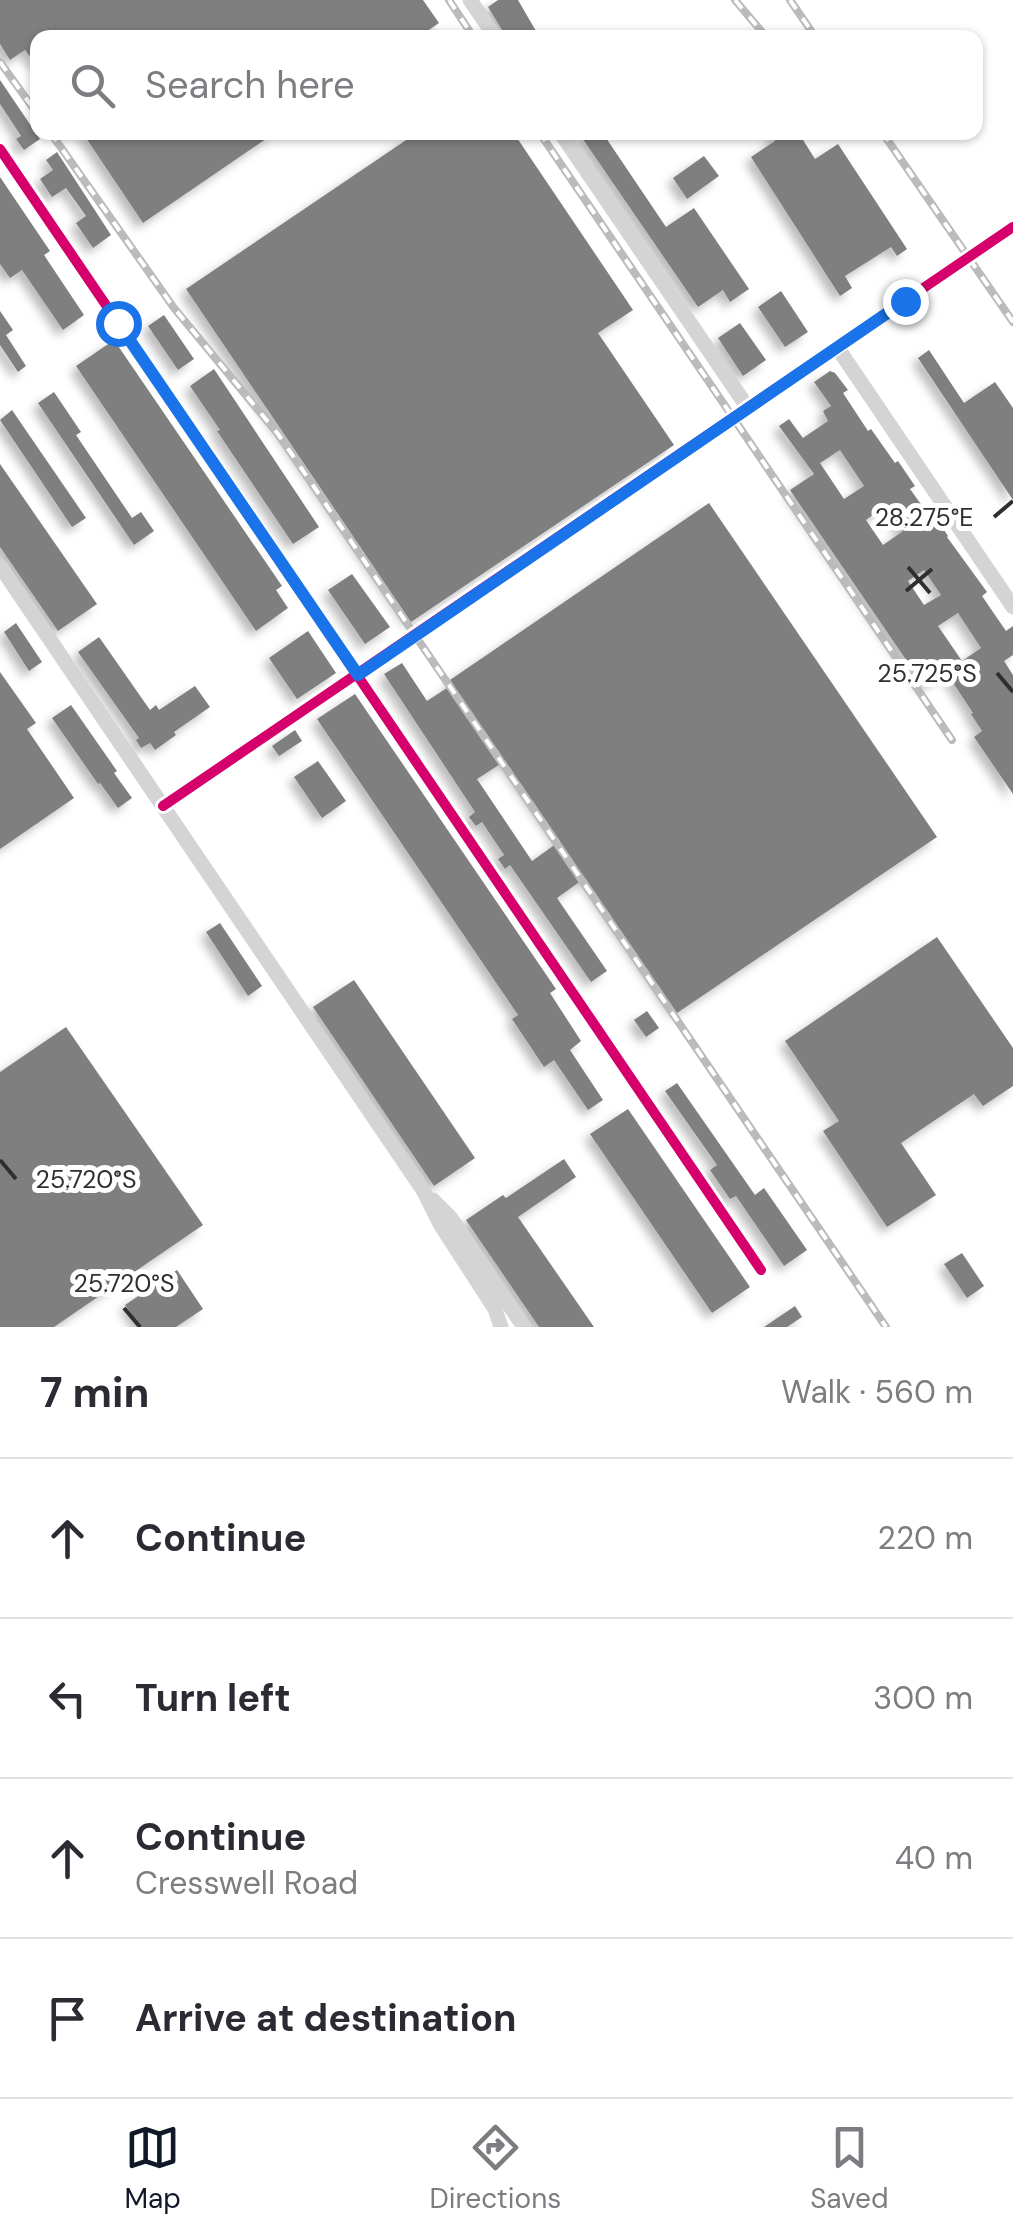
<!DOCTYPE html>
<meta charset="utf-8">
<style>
body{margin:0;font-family:"DM Sans",sans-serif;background:#f2f2f3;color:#2b2b33}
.stop{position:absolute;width:30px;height:30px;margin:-22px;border:8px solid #1a73e8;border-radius:50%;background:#fff}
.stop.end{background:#1a73e8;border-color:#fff;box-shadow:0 2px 10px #0008}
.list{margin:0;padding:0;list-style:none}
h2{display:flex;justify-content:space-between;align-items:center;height:130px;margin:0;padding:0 40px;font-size:42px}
h2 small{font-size:32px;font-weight:400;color:#7c7c81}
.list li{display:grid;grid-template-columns:65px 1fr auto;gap:30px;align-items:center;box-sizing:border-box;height:160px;padding:0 40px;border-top:2px solid #e1e1e2}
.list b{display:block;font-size:38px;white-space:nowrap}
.list p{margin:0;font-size:32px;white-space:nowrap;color:#7c7c81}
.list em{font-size:32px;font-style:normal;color:#7c7c81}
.icon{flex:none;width:55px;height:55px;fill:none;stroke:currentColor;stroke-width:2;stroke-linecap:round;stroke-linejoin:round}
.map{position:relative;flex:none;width:1013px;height:1327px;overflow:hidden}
.search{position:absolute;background:#fff;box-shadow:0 2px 8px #0004;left:30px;right:30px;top:30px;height:110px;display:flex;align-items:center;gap:25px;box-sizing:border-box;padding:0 35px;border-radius:20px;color:#7c7c81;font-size:38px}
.sheet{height:770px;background:#fff}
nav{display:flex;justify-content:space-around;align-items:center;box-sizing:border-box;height:140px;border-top:2px solid #e1e1e2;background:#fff;font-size:28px;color:#7c7c81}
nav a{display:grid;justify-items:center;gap:5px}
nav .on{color:#111827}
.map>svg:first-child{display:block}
.building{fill:#7f7f7f;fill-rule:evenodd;filter:url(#shadow)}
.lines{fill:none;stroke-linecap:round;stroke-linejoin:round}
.street{stroke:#d4d4d4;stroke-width:15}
.rail-casing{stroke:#bbb;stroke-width:8}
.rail{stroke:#fff;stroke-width:4;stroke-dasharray:11;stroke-linecap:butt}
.cycleway-casing{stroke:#fff;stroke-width:16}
.cycleway{stroke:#d6006c;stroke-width:10}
.route{stroke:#1a73e8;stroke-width:12}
.ticks{fill:none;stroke:#2f2f2f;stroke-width:4}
.ticks-label{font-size:25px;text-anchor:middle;fill:#2f2f2f;stroke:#fff;stroke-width:10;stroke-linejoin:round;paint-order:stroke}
</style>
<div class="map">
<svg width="1013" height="1327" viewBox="0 0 1013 1327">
<defs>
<filter id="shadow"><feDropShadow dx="-6" dy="6" stdDeviation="5" flood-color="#0004"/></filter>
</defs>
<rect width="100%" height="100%" fill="#fff"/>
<!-- building -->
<g class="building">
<path d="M0,0H423L439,23L417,38H38V67L25,50L10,60L0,44Z"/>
<path d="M498,0H518L540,38H507L488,7Z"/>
<path d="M0,80L40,139L24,150L16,139L21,136L0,104Z"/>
<path d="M82,132H276L143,223Z"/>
<path d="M418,132H513L633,310L598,333L674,445L411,622L186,289Z"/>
<path d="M578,132H602L666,227L694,208L749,289L730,302L723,290L698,307Z"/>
<path d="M769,132H798L815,159L838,144L907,249L897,256L891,247L845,276L852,288L840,296L751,157L775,141Z"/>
<path d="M57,152L111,235L93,248L76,223L86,216L66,188L52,197L40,179L53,170L46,160Z"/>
<path d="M704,156L719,176L687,199L673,178Z"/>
<path d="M0,177L50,251L44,255L84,315L63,330L22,270L10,278L0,264Z"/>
<path d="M781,291L808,332L785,347L758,307Z"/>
<path d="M0,311L13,330L6,335L26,366L18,372L0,345Z"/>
<path d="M164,315L194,359L178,370L148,326Z"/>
<path d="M740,323L766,360L743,376L718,338Z"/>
<path d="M114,340L282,586L276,590L288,608L256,631L76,366Z"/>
<path d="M929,350L964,403L995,382L1013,408V500L918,358Z"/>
<path d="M214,369L319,527L293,544L217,431L220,430L190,386Z"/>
<path d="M830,371L835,373L848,390L843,393L868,431L871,429L895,463L898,461L915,486L910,489L928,514L932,512L948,536L947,537L987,592L982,596L1006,631L1013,626V655L1004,661L1013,675V794L974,737L982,731L971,714L973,713L946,672L924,686L790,490L814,474L779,426L789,419L803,438L828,421L823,411L831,406L814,382ZM840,450L864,486L844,499L820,463ZM885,506L903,531L883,545L866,520ZM924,570L941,595L924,605L908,581ZM958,613L981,648L962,661L938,626Z"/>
<path d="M54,392L81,432L76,435L132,518L141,512L154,531L134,545L38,403Z"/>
<path d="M12,410L86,518L72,527L0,420Z"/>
<path d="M0,464L97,604L58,631L0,547Z"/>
<path d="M709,503L937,837L677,1013L585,878L557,898L607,971L591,982L510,865L505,869L498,859L504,855L482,822L476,826L469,817L475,812L384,674L402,663L427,701L453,684L450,680ZM505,761L560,841L532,861L477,779Z"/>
<path d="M352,574L390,627L365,644L328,590Z"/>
<path d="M16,623L42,662L29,671L4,632Z"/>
<path d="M308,631L336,673L297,699L269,658Z"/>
<path d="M99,637L150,710L156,705L159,710L195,686L210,707L174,732L176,735L155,750L150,743L141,748L136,740L139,738L78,652Z"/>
<path d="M0,672L36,723L27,729L74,798L0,849Z"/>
<path d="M355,694L556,989L550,993L581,1041L570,1050L603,1100L588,1110L554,1060L544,1067L512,1019L518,1015L317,719Z"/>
<path d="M71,705L117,771L114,773L132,798L118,808L100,783L98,784L52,718Z"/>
<path d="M295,730L302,741L279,756L272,746Z"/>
<path d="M318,761L346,801L322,818L294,777Z"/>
<path d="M220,923L262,986L248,996L206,932Z"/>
<path d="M937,937L1013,1048V1086L983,1106L974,1094L901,1143L936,1195L887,1227L823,1131L839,1121L785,1041Z"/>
<path d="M354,980L475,1158L434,1186L313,1007Z"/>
<path d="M647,1011L659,1028L646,1037L634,1020Z"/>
<path d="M66,1027L203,1225L54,1327H0V1072Z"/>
<path d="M677,1083L755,1195L764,1188L807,1250L784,1266L736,1196L730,1199L710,1170L717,1165L665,1091Z"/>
<path d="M628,1109L750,1287L712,1313L590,1134Z"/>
<path d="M564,1159L576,1177L518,1217L594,1327H539L466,1220L503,1195L506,1198Z"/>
<path d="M962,1253L984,1286L967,1298L944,1264Z"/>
<path d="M177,1270L203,1309L176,1327H140L125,1305Z"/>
<path d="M795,1306L802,1317L787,1327H764Z"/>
</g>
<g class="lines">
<!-- street -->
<g class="street">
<path d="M470,0L496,38"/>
<path d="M560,132L748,408"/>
<path d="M0,149L761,1270"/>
<path d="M837,347L1013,607"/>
<path d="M0,566L423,1190L440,1224L495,1309L501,1327"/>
<path d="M163,806L1013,227"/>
<path d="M433,1200L450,1217L524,1327"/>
</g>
<defs>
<g id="rail">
<path d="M449,0L474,38"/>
<path d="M735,0L767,38"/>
<path d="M790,0L816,38"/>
<path d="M0,62L38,115"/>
<path d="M50,132L174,308L278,434L886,1327"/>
<path d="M539,132L952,740"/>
<path d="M882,132L1013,322"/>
</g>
</defs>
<!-- rail casing -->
<use href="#rail" class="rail-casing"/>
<!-- rail -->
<use href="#rail" class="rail"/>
<defs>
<g id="cycleway">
<path d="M0,149L761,1270"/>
<path d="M163,806L1013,227"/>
</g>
</defs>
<!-- cycleway casing -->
<use href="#cycleway" class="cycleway-casing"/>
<!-- cycleway -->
<use href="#cycleway" class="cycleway"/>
</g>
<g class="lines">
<!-- route -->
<path class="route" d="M118,323L358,675L905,301"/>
</g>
<!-- ticks -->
<path class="ticks" d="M994,517L1013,501M908,567L930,593M906,591L932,569M997,673L1013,692M0,1160L16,1179M124,1308L140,1327"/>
<g class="ticks-label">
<text x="924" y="526">28.275°E</text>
<text x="927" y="682">25.725°S</text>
<text x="86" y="1188">25.720°S</text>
<text x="124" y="1292">25.720°S</text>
</g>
</svg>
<div class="stop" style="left:118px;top:323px"></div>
<div class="stop end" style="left:905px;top:301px"></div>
<div class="search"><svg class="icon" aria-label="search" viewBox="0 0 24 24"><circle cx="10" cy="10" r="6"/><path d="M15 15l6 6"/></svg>Search here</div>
</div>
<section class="sheet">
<h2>7 min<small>Walk · 560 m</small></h2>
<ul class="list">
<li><svg class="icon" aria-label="ahead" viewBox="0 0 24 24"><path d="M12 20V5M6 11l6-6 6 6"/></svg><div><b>Continue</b></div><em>220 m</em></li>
<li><svg class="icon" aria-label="left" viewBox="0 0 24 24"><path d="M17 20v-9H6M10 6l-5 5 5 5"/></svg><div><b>Turn left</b></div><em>300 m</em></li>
<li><svg class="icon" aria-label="ahead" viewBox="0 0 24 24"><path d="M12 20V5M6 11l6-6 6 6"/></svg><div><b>Continue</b><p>Cresswell Road</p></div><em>40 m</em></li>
<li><svg class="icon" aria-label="arrive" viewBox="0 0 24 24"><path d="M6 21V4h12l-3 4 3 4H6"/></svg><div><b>Arrive at destination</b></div></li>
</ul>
</section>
<nav>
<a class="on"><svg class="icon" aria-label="map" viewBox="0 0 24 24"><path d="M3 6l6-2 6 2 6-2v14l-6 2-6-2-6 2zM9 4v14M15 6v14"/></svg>Map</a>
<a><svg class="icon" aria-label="directions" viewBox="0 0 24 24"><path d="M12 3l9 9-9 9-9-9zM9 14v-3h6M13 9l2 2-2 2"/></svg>Directions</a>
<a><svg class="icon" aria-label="saved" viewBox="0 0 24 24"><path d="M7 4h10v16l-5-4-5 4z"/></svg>Saved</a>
</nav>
